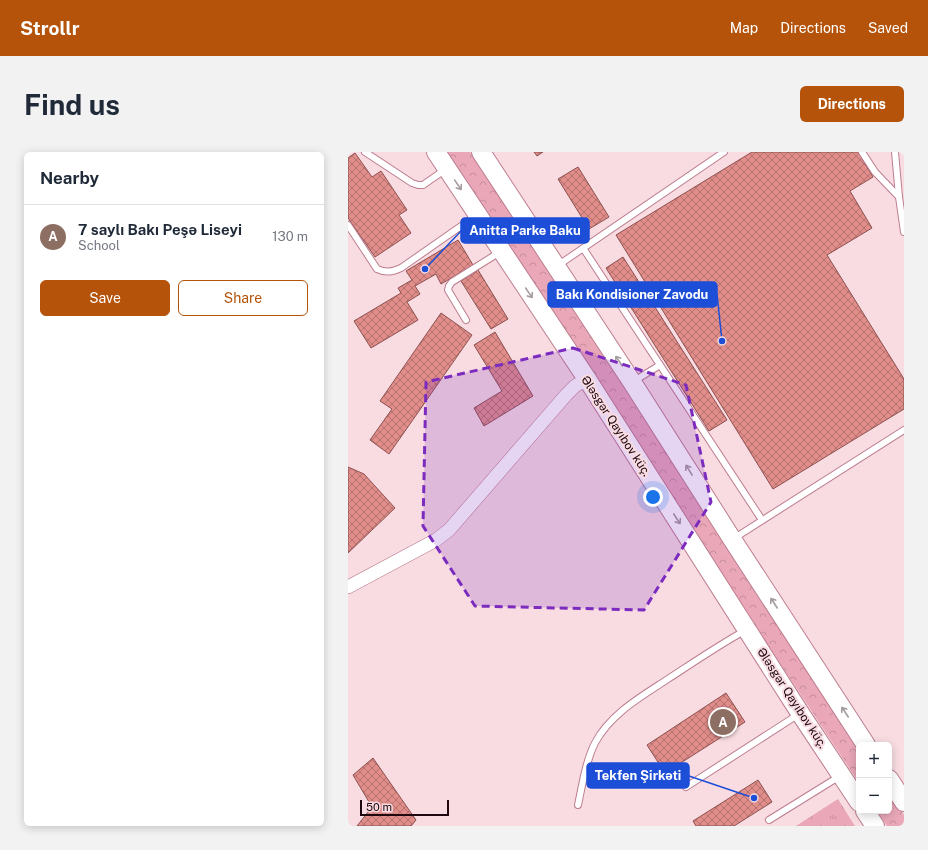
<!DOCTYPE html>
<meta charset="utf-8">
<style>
body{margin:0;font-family:"Public Sans",sans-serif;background:#f2f2f3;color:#1f2937}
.controls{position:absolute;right:12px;bottom:12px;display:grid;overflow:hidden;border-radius:6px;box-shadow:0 2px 10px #0003}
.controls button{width:36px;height:36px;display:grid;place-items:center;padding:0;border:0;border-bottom:1px solid #e0e1e3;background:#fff;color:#1f2937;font:20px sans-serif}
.scale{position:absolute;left:12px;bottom:10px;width:89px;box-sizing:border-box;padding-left:4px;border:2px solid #1e070f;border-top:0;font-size:11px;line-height:14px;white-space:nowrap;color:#1e070f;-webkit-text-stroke:3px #f8dce2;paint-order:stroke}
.you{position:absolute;left:305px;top:345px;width:14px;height:14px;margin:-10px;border:3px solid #fff;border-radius:50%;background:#1a73e8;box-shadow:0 0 0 6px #1a73e833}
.badge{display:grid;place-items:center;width:26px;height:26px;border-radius:50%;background:#b45309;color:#fff;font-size:13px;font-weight:700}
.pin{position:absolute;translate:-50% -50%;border:2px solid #fff;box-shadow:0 1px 4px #0006}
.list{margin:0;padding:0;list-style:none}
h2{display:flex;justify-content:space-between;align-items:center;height:52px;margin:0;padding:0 16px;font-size:17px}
h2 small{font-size:13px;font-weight:400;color:#747a83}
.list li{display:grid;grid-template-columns:26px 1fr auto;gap:12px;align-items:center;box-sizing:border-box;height:64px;padding:0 16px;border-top:1px solid #e0e1e3}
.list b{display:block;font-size:15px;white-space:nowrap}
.list p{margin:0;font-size:13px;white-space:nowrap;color:#747a83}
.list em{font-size:13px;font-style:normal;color:#747a83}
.actions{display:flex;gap:8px;padding:12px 16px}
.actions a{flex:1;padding:9px 0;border:1px solid #b45309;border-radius:6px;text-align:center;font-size:14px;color:#b45309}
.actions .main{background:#b45309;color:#fff}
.map{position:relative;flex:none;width:556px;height:674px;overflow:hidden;border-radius:6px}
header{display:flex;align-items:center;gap:24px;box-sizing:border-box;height:56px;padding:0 20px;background:#b45309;color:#fff}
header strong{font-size:19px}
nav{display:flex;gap:22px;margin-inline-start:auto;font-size:14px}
.intro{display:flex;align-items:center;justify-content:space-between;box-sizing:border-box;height:96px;padding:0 24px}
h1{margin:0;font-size:28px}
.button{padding:10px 18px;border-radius:6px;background:#b45309;color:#fff;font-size:14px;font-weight:700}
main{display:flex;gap:24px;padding:0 24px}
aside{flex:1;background:#fff;border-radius:6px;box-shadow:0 2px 10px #0003}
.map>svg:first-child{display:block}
.grass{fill:url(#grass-tufts)}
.forest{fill:url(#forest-crowns)}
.building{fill:url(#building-cross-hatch);stroke:#8c504e}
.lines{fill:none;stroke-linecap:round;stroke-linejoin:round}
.lane-casing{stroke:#bd7d8f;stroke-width:8}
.street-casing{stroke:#bd7d8f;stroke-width:14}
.secondary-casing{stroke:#bd7d8f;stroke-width:20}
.lane{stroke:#fff;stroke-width:6}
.street{stroke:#fff;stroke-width:13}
.secondary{stroke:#fff;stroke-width:18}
.oneway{stroke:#a59c9f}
.marked{fill:#7b2cbf;fill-opacity:0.2;stroke:#7b2cbf;stroke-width:3;stroke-dasharray:8 5;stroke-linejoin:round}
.labels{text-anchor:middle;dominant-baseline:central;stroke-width:4;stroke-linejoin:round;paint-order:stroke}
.street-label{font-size:12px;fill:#1e070f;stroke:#f8dce2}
.leader{fill:none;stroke:#1d4ed8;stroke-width:1.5}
.callout-dot{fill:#1d4ed8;stroke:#f8dce2;stroke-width:1.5}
.callout{fill:#1d4ed8;stroke:#1d4ed8;stroke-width:1.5}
.callout-label{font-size:13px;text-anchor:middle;font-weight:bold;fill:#fff}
</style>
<header>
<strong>Strollr</strong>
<nav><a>Map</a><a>Directions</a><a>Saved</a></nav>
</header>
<div class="intro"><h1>Find us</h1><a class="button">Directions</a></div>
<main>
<aside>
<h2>Nearby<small></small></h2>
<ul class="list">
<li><span class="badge" style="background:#8d6e63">A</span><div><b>7 saylı Bakı Peşə Liseyi</b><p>School</p></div><em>130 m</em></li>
</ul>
<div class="actions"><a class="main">Save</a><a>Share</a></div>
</aside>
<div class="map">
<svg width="556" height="674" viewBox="0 0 556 674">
<defs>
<pattern id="grass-tufts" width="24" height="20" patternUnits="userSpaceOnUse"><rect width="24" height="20" fill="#e9a7b8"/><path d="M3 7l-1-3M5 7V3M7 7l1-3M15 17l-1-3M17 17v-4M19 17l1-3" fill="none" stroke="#c78e9d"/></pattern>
<pattern id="forest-crowns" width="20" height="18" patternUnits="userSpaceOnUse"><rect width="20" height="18" fill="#e9a7b8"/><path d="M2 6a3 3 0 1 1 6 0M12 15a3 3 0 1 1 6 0" fill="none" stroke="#c78e9d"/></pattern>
<pattern id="building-cross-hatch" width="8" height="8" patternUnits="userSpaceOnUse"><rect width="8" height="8" fill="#e18e8b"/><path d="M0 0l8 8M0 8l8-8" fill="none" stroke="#b67270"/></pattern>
</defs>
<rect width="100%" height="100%" fill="#f8dce2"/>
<!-- grass -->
<path class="grass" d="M490,647L507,674H448Z"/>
<!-- forest -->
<g class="forest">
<path d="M95,0H122L511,594V631Z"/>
<path d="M541,640L556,663V674H539L529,659H541Z"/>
</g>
<!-- building -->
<g class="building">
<path d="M186,0H195L189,4Z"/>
<path d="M404,0H510L525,25L502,39L524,76L479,103L556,227V257L425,337L268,83Z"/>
<path d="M7,1L24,25L33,19L59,58L51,63L63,81L27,105L0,66V6Z"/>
<path d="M230,15L261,65L241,77L210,27Z"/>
<path d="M110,88L125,113L93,132L88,122L67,134L72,142L59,150L70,168L23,196L6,169L53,141L50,136L64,128L58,119Z"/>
<path d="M275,105L379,268L361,279L258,116Z"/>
<path d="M130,118L160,167L143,177L113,129Z"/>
<path d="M93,161L124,183L41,302L22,288L44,257L32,249Z"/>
<path d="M147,180L185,244L136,274L126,256L154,239L126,193Z"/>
<path d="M0,315L16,322L47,356L0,401Z"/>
<path d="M378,541L397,570L317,621L299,593Z"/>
<path d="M25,606L68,668L63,674H9L24,655L5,623Z"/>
<path d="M410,628L424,650L386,674H348L345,669Z"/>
</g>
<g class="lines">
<defs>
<g id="lane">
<path d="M17,0L64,31L70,33H75L98,17"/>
<path d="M514,0L527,20L551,45"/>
<path d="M547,0L551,45L556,80"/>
<path d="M0,73L29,117C38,121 44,120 53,116L129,63"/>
<path d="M235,96L414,368"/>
<path d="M209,114L376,0"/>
<path d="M118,168L100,138L101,134L104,130L152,100"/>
<path d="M286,229L312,213"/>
<path d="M385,387L556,278"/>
<path d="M338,635L451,562"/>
<path d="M230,653C234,634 238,608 247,591C262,562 294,544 320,527C346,510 371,493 398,478"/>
<path d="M421,668L492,624"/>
</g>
<path id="street" d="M0,435L88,388L101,378L218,243L227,234L239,227"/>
<g id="secondary">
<path d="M88,0L239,227L452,561L511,650"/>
<path d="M133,0L284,230L384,387L518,593"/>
<path d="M541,627L556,650"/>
<path d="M517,659L527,674"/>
</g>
</defs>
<!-- lane casing -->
<use href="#lane" class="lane-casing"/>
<!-- street casing -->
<use href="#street" class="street-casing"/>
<!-- secondary casing -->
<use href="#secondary" class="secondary-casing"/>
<!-- lane -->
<use href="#lane" class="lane"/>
<!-- street -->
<use href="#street" class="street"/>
<!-- secondary -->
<use href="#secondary" class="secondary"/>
</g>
<!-- one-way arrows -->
<defs><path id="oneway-shaft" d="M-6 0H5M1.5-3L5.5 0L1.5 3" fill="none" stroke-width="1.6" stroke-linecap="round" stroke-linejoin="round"/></defs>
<g class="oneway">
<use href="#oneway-shaft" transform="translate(110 33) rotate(56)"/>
<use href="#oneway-shaft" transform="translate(181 141) rotate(56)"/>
<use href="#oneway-shaft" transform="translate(271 209) rotate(-124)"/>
<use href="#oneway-shaft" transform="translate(341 318) rotate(-122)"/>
<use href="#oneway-shaft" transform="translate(329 367) rotate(57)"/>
<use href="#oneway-shaft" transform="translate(426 451) rotate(-123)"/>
<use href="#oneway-shaft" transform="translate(497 560) rotate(-123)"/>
</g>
<!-- marked area -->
<path class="marked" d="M225,196L338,233L363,350L296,458L127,454L75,374L78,230Z"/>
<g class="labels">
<!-- street labels -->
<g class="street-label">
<text transform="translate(268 274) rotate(57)">Ələsgər Qayıbov küç.</text>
<text transform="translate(444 546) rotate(57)">Ələsgər Qayıbov küç.</text>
</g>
</g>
<!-- callouts -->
<path class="leader" d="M77 117L113 79M374 189L369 142M406 646L341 624"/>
<g class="callout-dot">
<circle cx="77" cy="117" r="4"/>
<circle cx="374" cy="189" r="4"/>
<circle cx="406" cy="646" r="4"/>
</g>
<g class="callout">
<rect x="113" y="66" width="128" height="25" rx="4"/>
<rect x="200" y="130" width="169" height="25" rx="4"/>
<rect x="239" y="611" width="102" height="25" rx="4"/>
</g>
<g class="callout-label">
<text x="177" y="83">Anitta Parke Baku</text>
<text x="284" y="147">Bakı Kondisioner Zavodu</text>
<text x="290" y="628">Tekfen Şirkəti</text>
</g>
</svg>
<div class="controls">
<button>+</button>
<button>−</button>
</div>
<div class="scale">50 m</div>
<div class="you"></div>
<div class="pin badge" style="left:375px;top:570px;background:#8d6e63">A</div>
</div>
</main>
